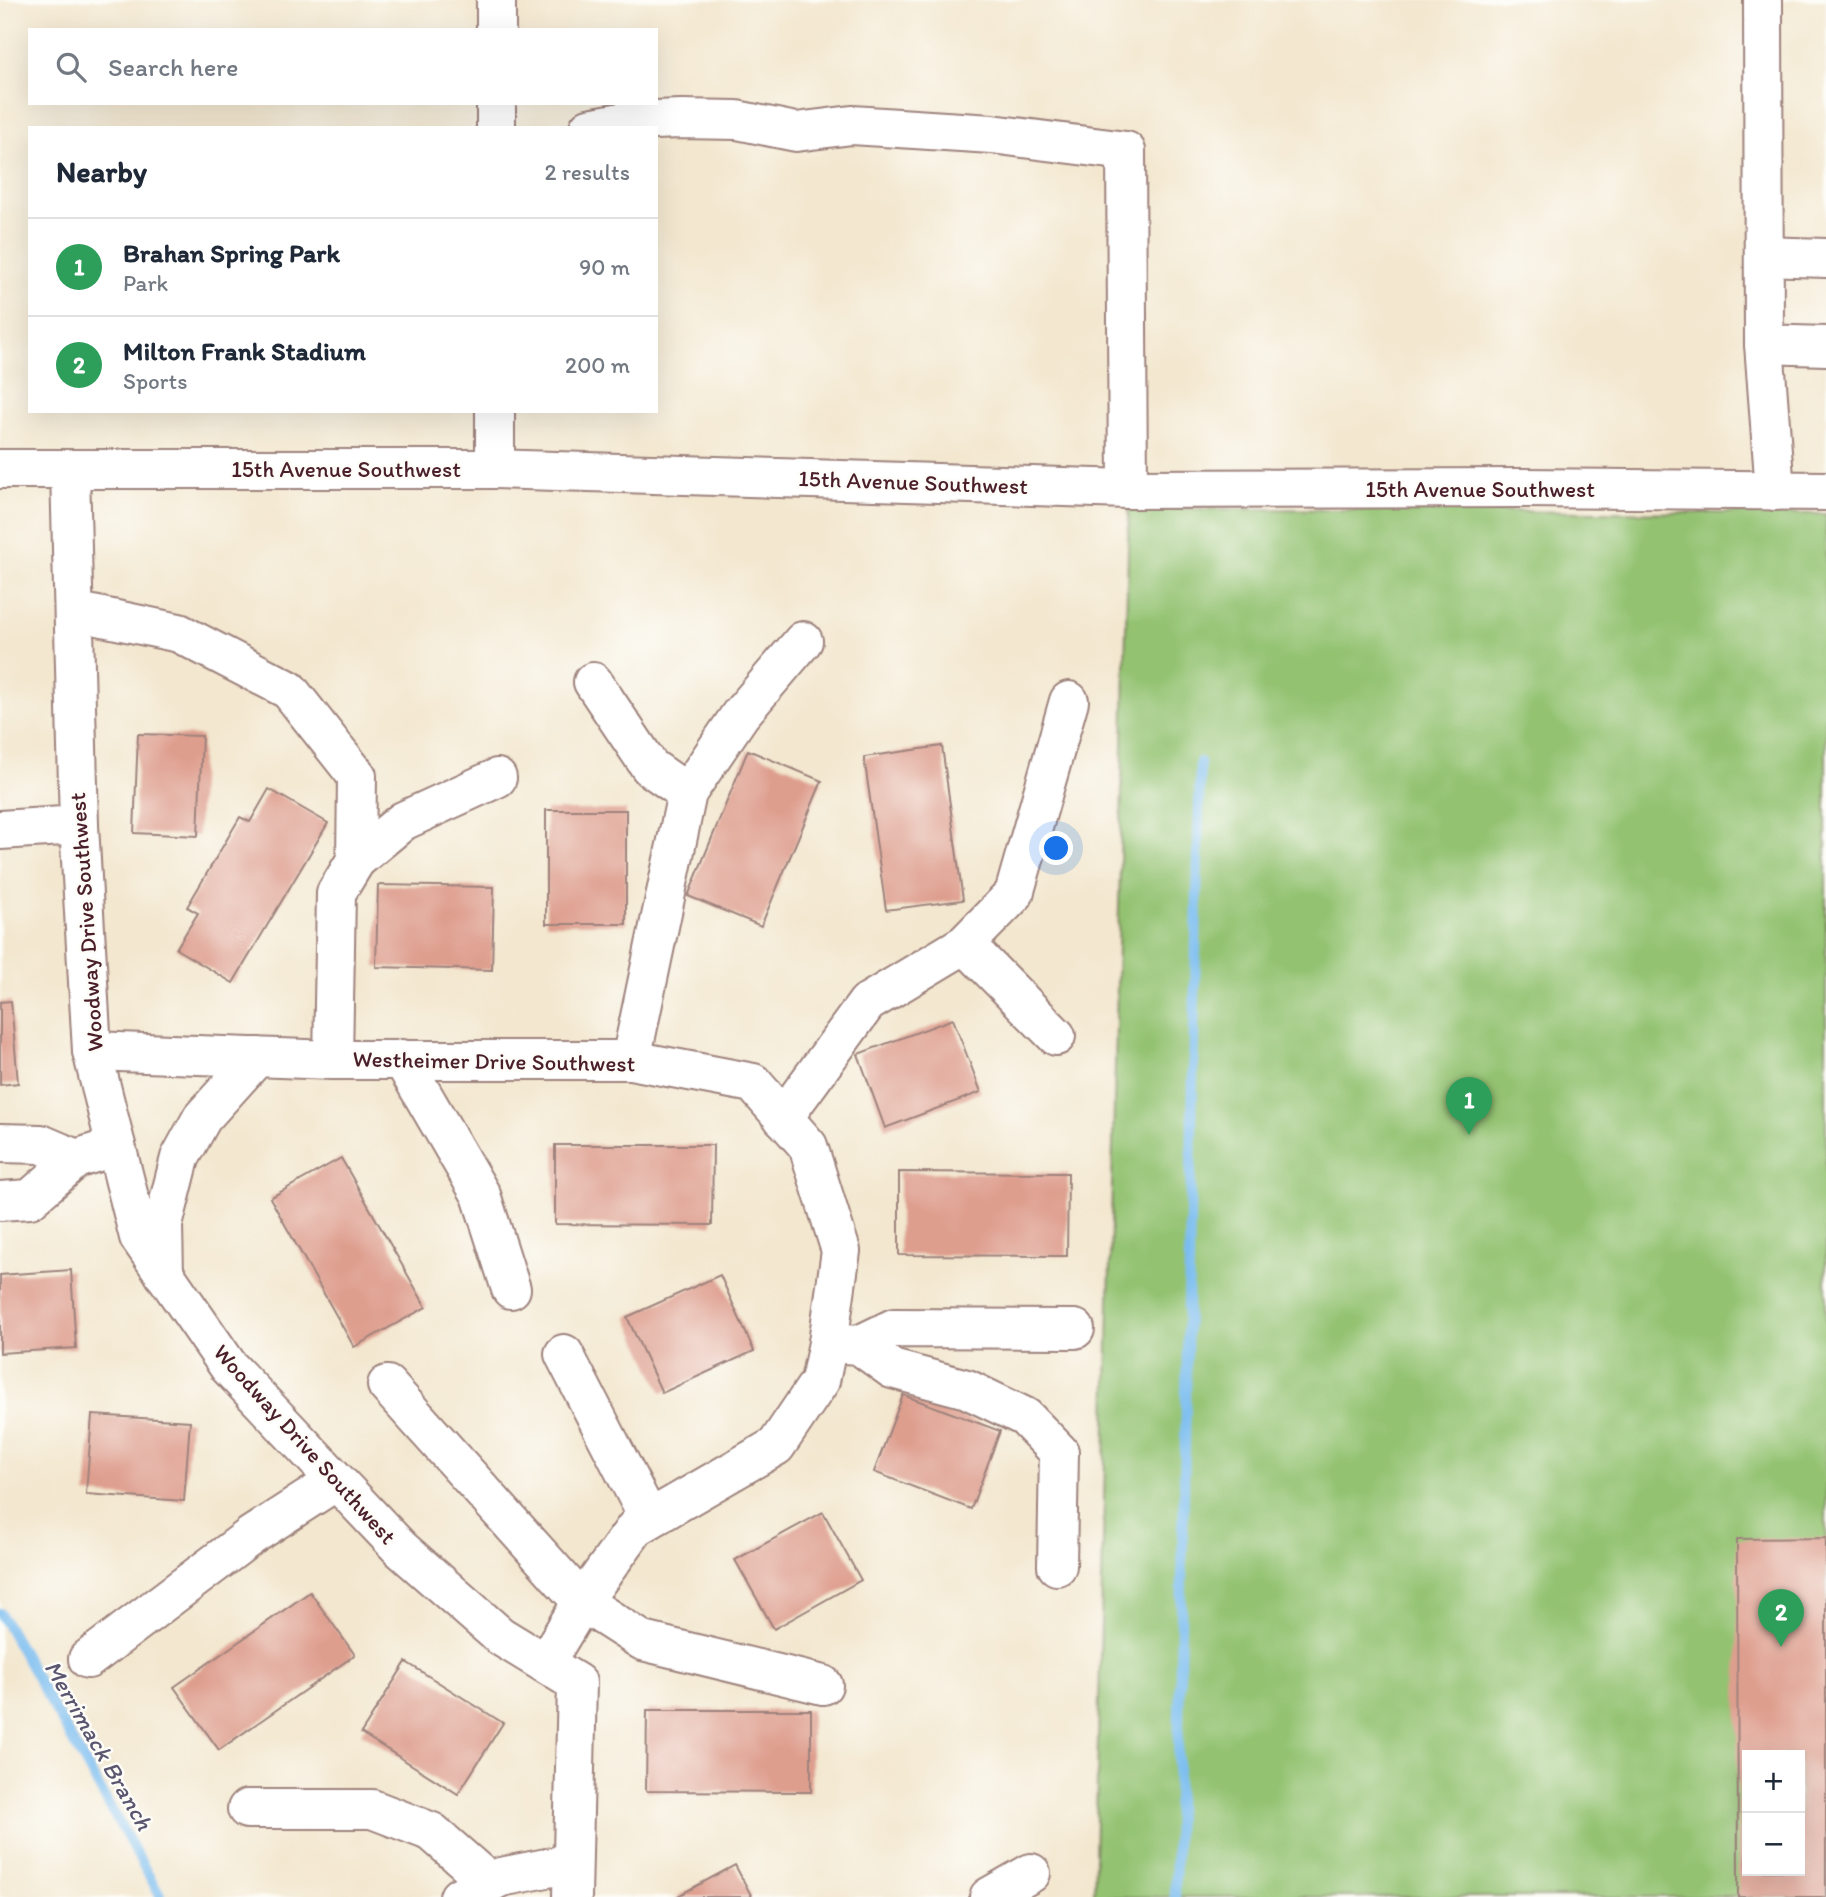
<!DOCTYPE html>
<meta charset="utf-8">
<style>
body{margin:0;font-family:Itim,sans-serif;background:#f6f6f7;color:#1f2937}
.controls{position:absolute;right:21px;bottom:21px;display:grid;overflow:hidden;border-radius:0px;box-shadow:0 7px 28px #0002}
.controls button{width:63px;height:63px;display:grid;place-items:center;padding:0;border:0;border-bottom:2px solid #e0e1e3;background:#fff;color:#1f2937;font:35px sans-serif}
.you{position:absolute;left:1057px;top:849px;width:24px;height:24px;margin:-18px;border:5px solid #fff;border-radius:50%;background:#1a73e8;box-shadow:0 0 0 10px #1a73e833}
.badge{display:grid;place-items:center;width:46px;height:46px;border-radius:50%;background:#b45309;color:#fff;font-size:23px;font-weight:700}
.pin{position:absolute;translate:-50% -58px;filter:drop-shadow(0 2px 4px #0008)}
.pin::after{content:'';position:absolute;top:37px;width:24px;height:21px;background:inherit;clip-path:polygon(0 0,100% 0,50% 100%)}
.list{margin:0;padding:0;list-style:none}
h2{display:flex;justify-content:space-between;align-items:center;height:91px;margin:0;padding:0 28px;font-size:30px}
h2 small{font-size:23px;font-weight:400;color:#747a83}
.list li{display:grid;grid-template-columns:46px 1fr auto;gap:21px;align-items:center;box-sizing:border-box;height:98px;padding:0 28px;border-top:2px solid #e0e1e3}
.list b{display:block;font-size:26px;white-space:nowrap}
.list p{margin:0;font-size:23px;white-space:nowrap;color:#747a83}
.list em{font-size:23px;font-style:normal;color:#747a83}
.icon{flex:none;width:38px;height:38px;fill:none;stroke:currentColor;stroke-width:2;stroke-linecap:round;stroke-linejoin:round}
.map{position:relative;flex:none;width:1826px;height:1897px;overflow:hidden}
.search{position:absolute;background:#fff;box-shadow:0 7px 28px #0002;left:28px;top:28px;width:630px;height:77px;display:flex;align-items:center;gap:18px;box-sizing:border-box;padding:0 24px;border-radius:0px;color:#747a83;font-size:26px}
.panel{position:absolute;background:#fff;box-shadow:0 7px 28px #0002;left:28px;top:126px;width:630px;height:287px;border-radius:0px}
.map>svg:first-child{display:block}
.green{fill:#93c271;stroke:#6e704e;stroke-width:2;fill-rule:evenodd}
.lines{fill:none;stroke-linecap:round;stroke-linejoin:round}
.stream{stroke:#7abdf0;stroke-width:10}
.building{fill:#de9e8e;fill-rule:evenodd}
.minor-casing{stroke:#9e837d;stroke-width:42}
.minor{stroke:#fff;stroke-width:38}
.labels{text-anchor:middle;dominant-baseline:central;stroke-width:5;stroke-linejoin:round;paint-order:stroke}
.street-label{font-size:23px;fill:#4a1f2b;stroke:#fdfcf7}
.water-label{font-size:24px;font-style:italic;fill:#5b5670;stroke:#fdfcf7}
</style>
<div class="map">
<svg width="1826" height="1897" viewBox="0 0 1826 1897">
<rect width="100%" height="100%" fill="#fdfcf7"/>
<filter id="ink" filterUnits="userSpaceOnUse"><feTurbulence type="fractalNoise" baseFrequency=".0143" numOctaves="2"/><feDisplacementMap in="SourceGraphic" scale="14" xChannelSelector="R" yChannelSelector="G"/><feConvolveMatrix kernelMatrix="1 2 1 2 8 2 1 2 1" color-interpolation-filters="sRGB"/></filter>
<filter id="wash" filterUnits="userSpaceOnUse"><feTurbulence type="fractalNoise" baseFrequency=".00686" numOctaves="4" result="noise"/><feDisplacementMap in="SourceGraphic" scale="28" xChannelSelector="R" yChannelSelector="G"/><feGaussianBlur stdDeviation="1.57" result="paint"/><feColorMatrix in="noise" values="0 0 0 0 0 0 0 0 0 0 0 0 0 0 0 0 0 1.4 0 .05"/><feComposite in="paint" operator="in"/></filter>
<g filter="url(#wash)">
<rect width="100%" height="100%" fill="#f3e7cf"/>
<!-- green -->
<path class="green" d="M1129,508L1826,514V1897H1094ZM1747,1755H1800V1871H1747Z"/>
<g class="lines">
<!-- stream -->
<g class="stream">
<path d="M0,1613L161,1897"/>
<path d="M1175,1897L1200,762"/>
</g>
</g>
<g id="blocks">
<!-- building -->
<g class="building">
<path d="M138,734L202,736L198,836L134,833Z"/>
<path d="M942,746L963,900L886,910L864,757Z"/>
<path d="M748,750L822,781L761,926L688,896Z"/>
<path d="M269,789L328,823L233,983L176,949L198,913L187,907L240,817L250,822Z"/>
<rect x="546" y="810" width="80" height="114"/>
<path d="M378,885L494,887L492,970L376,967Z"/>
<path d="M11,1001L18,1083L0,1085V1002Z"/>
<path d="M953,1019L981,1092L885,1128L858,1054Z"/>
<path d="M555,1145H713L712,1225L555,1224Z"/>
<path d="M341,1158L426,1307L354,1347L270,1198Z"/>
<path d="M899,1172L1068,1173L1067,1256L899,1255Z"/>
<path d="M71,1270L76,1348L0,1353V1275Z"/>
<path d="M720,1275L754,1351L662,1393L627,1317Z"/>
<path d="M903,1395L1000,1431L971,1509L874,1472Z"/>
<path d="M92,1415L190,1421L184,1501L86,1494Z"/>
<path d="M823,1512L861,1580L774,1629L735,1560Z"/>
<path d="M1826,1538V1897H1738L1737,1539ZM1747,1755H1800V1871H1747Z"/>
<path d="M310,1592L355,1655L219,1750L174,1687Z"/>
<path d="M406,1662L503,1723L458,1794L361,1733Z"/>
<path d="M647,1710H811V1792L646,1791Z"/>
<path d="M735,1865L752,1897H676Z"/>
</g>
</g>
</g>
<g filter="url(#ink)">
<use href="#blocks" fill-opacity="0" stroke="#9e837d" stroke-width="2"/>
<g class="lines">
<defs>
<g id="minor">
<path d="M1763,0L1764,344L1826,346"/>
<path d="M496,30V0"/>
<path d="M496,128V103"/>
<path d="M589,128L627,121L681,119L737,120L796,132L852,125L992,134L1126,151L1128,489"/>
<path d="M1764,256L1826,258"/>
<path d="M1764,344L1775,491"/>
<path d="M0,469H495L1128,489L1525,488L1826,491"/>
<path d="M495,469V411"/>
<path d="M70,470L79,825L92,1051L139,1237L229,1367L401,1549L500,1636L577,1683L572,1897"/>
<path d="M74,611L179,633L289,690L357,776L356,860L336,893L333,1060"/>
<path d="M593,682L650,767L687,793"/>
<path d="M0,830L79,825"/>
<path d="M356,860L403,821L497,778"/>
<path d="M965,944L1056,1036"/>
<path d="M92,1051L333,1060H631L753,1083L808,1146L841,1251L828,1343L820,1381L776,1446L636,1527L582,1602L545,1663"/>
<path d="M402,1059L481,1195L511,1289"/>
<path d="M631,1060L687,793L740,715L803,641"/>
<path d="M783,1118L867,1003L965,944L1014,894L1069,701"/>
<path d="M0,1143L41,1144L76,1159"/>
<path d="M0,1201L30,1199L76,1159L116,1146"/>
<path d="M164,1274L163,1225L180,1158L202,1118L257,1057"/>
<path d="M828,1343L859,1345L892,1369L967,1389L1025,1417L1059,1452L1057,1566"/>
<path d="M859,1345L894,1328L1075,1329"/>
<path d="M564,1354L649,1519"/>
<path d="M387,1385L582,1602L643,1641L823,1685"/>
<path d="M88,1659L251,1536L336,1481"/>
<path d="M247,1809H372L432,1832L490,1883"/>
<path d="M459,1897L501,1877L572,1863"/>
<path d="M989,1897L1031,1873"/>
</g>
</defs>
<!-- minor casing -->
<use href="#minor" class="minor-casing"/>
<!-- minor -->
<use href="#minor" class="minor"/>
</g>
</g>
<g class="labels">
<!-- street labels -->
<g class="street-label">
<text x="346" y="469">15th Avenue Southwest</text>
<text transform="translate(913 482) rotate(2)">15th Avenue Southwest</text>
<text x="1480" y="489">15th Avenue Southwest</text>
<text transform="translate(86 922) rotate(-94)">Woodway Drive Southwest</text>
<text transform="translate(494 1061) rotate(1)">Westheimer Drive Southwest</text>
<text transform="translate(305 1444) rotate(48)">Woodway Drive Southwest</text>
</g>
<!-- water labels -->
<g class="water-label">
<text transform="translate(99 1745) rotate(60)">Merrimack Branch</text>
</g>
</g>
</svg>
<div class="controls">
<button>+</button>
<button>−</button>
</div>
<div class="you"></div>
<div class="pin badge" style="left:1469px;top:1135px;background:#2e9e5b">1</div>
<div class="pin badge" style="left:1781px;top:1647px;background:#2e9e5b">2</div>
<div class="search"><svg class="icon" aria-label="search" viewBox="0 0 24 24"><circle cx="10" cy="10" r="6"/><path d="M15 15l6 6"/></svg>Search here</div>
<section class="panel">
<h2>Nearby<small>2 results</small></h2>
<ul class="list">
<li><span class="badge" style="background:#2e9e5b">1</span><div><b>Brahan Spring Park</b><p>Park</p></div><em>90 m</em></li>
<li><span class="badge" style="background:#2e9e5b">2</span><div><b>Milton Frank Stadium</b><p>Sports</p></div><em>200 m</em></li>
</ul>
</section>
</div>
